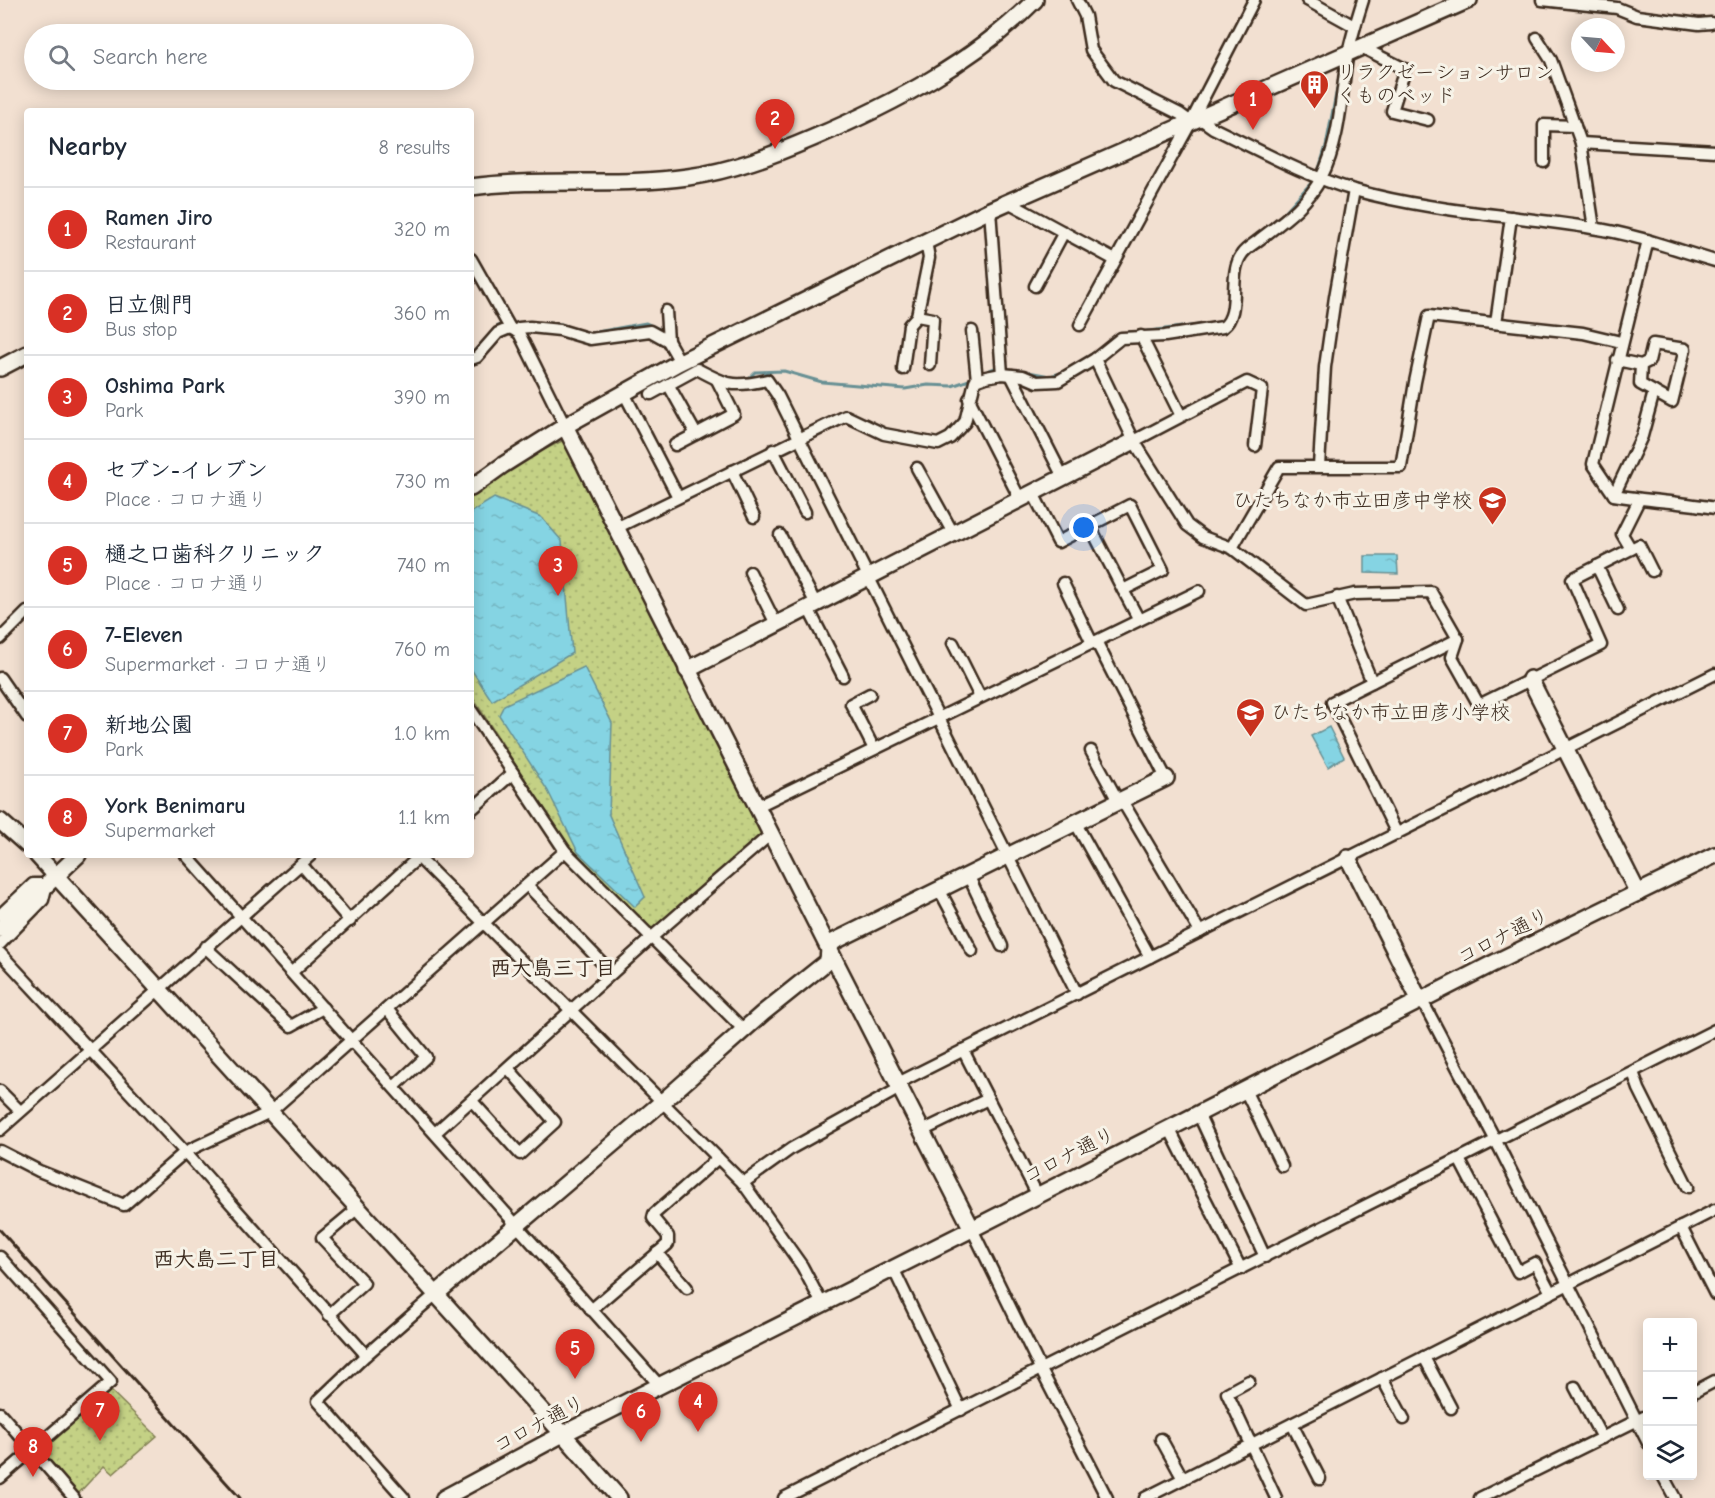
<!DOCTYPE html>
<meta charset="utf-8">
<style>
body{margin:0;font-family:"Comic Neue","Klee One",sans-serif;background:#f6f6f7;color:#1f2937}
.controls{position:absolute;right:18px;bottom:18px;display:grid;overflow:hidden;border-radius:6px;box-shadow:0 3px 15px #0003}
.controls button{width:54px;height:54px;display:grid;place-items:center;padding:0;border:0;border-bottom:2px solid #e0e1e3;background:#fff;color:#1f2937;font:30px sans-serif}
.compass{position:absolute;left:1571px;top:18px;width:54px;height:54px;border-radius:50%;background:#fff;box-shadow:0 3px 15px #0003;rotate:116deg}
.you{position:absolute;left:1084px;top:528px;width:21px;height:21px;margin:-15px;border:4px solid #fff;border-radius:50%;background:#1a73e8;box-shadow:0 0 0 9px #1a73e833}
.badge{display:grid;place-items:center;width:39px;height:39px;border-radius:50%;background:#d93025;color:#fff;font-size:20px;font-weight:700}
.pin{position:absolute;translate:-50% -50px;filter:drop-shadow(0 2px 3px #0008)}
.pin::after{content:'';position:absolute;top:32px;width:21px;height:18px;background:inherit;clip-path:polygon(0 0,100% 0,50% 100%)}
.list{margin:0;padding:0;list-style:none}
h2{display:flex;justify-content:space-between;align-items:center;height:78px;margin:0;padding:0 24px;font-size:26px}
h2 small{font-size:20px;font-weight:400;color:#747a83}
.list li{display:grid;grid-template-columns:39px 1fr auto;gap:18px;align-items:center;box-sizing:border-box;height:84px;padding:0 24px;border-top:2px solid #e0e1e3}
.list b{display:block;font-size:22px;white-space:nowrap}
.list p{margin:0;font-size:20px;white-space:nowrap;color:#747a83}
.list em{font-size:20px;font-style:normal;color:#747a83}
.icon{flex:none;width:33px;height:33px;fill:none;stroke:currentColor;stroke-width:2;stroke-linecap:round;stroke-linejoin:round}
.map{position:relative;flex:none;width:1715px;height:1498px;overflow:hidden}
.search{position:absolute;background:#fff;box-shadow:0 3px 15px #0003;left:24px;top:24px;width:450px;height:66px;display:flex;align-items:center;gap:15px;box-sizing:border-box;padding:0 21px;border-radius:33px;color:#747a83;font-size:22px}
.panel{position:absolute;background:#fff;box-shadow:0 3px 15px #0003;left:24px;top:108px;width:450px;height:750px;border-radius:6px}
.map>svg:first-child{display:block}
.park{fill:url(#park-dots);stroke:#807e52;stroke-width:1.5}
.water{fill:url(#water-ripples);stroke:#679094;stroke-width:1.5}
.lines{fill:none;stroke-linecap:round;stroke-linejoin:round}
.stream{stroke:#679094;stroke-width:3}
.street-casing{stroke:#3b2a1e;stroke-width:15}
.secondary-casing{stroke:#3b2a1e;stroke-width:20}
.street{stroke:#f7f3e8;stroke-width:10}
.secondary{stroke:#f7f3e8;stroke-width:15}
.rail{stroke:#3b2a1e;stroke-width:3}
.labels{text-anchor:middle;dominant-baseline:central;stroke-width:6;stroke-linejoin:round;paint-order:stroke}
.poi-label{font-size:20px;fill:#3b2a1e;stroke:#f7f3e8;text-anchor:start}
.street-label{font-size:20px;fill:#3b2a1e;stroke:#f7f3e8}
.neighbourhood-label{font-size:21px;font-weight:bold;fill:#3b2a1e;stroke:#f7f3e8}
</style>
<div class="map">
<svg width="1715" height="1498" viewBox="0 0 1715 1498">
<defs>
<pattern id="park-dots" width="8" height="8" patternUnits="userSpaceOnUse" patternTransform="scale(1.5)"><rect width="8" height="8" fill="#c4d185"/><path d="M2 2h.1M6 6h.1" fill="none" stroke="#a9b472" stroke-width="1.8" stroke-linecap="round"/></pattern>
<pattern id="water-ripples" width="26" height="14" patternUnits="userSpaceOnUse" patternTransform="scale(1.5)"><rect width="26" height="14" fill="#85d4e3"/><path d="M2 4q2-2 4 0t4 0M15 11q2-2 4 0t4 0" fill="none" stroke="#74b6c2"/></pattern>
</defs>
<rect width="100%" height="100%" fill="#f2e0d1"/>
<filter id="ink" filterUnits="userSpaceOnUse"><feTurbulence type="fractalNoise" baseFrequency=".0167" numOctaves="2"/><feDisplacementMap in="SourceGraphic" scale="12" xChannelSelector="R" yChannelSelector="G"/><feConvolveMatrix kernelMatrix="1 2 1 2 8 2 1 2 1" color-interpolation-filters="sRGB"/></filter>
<g filter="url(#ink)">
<!-- park -->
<g class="park">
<path d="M566,439L765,833L652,931L571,851L471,695V497L507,468Z"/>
<path d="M109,1389L157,1436L113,1474L104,1466L76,1496L41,1454L43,1446Z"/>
</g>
<!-- water -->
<g class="water">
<path d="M494,498L541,517L562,541L572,653L492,701L471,669V512Z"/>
<path d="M1365,556H1397L1398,574L1365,573Z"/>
<path d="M584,667L612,723L609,815L645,897L635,907L578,852L548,791L499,715L504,705Z"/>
<path d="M1329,727L1344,757L1328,767L1311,736Z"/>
</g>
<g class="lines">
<!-- stream -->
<g class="stream">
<path d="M1318,172L1326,146L1340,73"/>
<path d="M1280,217L1311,183"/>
<path d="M546,323L561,324L571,328"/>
<path d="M494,330L498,326L518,324"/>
<path d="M586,334L646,323L664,331"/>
<path d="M1122,334L1208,324"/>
<path d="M471,354L488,337"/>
<path d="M1023,371L1050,376L1061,373L1097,351"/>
<path d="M983,373L995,368"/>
<path d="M748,379L755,372L784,371L822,382L905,389L928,385L952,386L972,379"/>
</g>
<defs>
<g id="street">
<path d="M1077,0L1085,16L1091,50L1114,81L1180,114L1191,122"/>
<path d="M1307,0L1354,26"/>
<path d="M1542,0L1617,8L1637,16L1699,24L1711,23"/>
<path d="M1537,38L1551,60L1581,143L1594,228"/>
<path d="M1363,48L1405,69L1392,111L1428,120"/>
<path d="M1199,118L1213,128C1259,150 1305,176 1354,190C1432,212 1513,215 1592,228C1634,234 1674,249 1715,261"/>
<path d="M1581,143L1715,151"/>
<path d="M1544,162V125L1575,126"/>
<path d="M1008,202L1115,260"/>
<path d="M990,210L1002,374"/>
<path d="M1648,240L1593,464L1614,495C1648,501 1681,502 1715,508"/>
<path d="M926,242L929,258L917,316L933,319L930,365"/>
<path d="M471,259L510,328L519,333L565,426"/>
<path d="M1035,286L1064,232"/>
<path d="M666,311L668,341"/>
<path d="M1496,323L1511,217"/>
<path d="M1080,325L1191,122L1254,0"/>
<path d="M972,331L977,380"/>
<path d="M517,332L519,328L530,327L560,330L590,339L650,331L668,341L680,362"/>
<path d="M1141,336L1181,416"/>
<path d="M471,359L477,357L498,333L510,328"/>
<path d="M1095,359L1134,441L1187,525L1203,537L1232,548L1306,605L1355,594L1431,592L1458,639L1452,657L1479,705L1601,645L1572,579L1639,545L1652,571"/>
<path d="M1617,360L1641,365L1649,361L1653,344L1685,349L1672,402L1640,384L1641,365"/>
<path d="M903,369L909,325L917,316"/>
<path d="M1011,375L1063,477"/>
<path d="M668,384L696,434"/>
<path d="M624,393L678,497"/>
<path d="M651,394L697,369C727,385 733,388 767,380L778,396L1077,994"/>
<path d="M969,399L1020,499"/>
<path d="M1134,441L1247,382L1262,389L1255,446"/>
<path d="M675,445L734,414L717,380"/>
<path d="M773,450L805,512"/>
<path d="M1319,466L1325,367L1335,297L1354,190"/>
<path d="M917,468L953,533"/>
<path d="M732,471L754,517"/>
<path d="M1033,493L1058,542L1130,505L1163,570L1123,590L1139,620"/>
<path d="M1614,495L1642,436L1654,392"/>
<path d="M1090,526L1123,590"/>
<path d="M618,527L846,416L884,434L938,444L950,438L965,422L975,381L986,377L1002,374L1023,376L1037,382L1058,381L1095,359L1121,338L1165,336L1223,327C1242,313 1227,274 1242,254C1246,248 1254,244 1260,239C1282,222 1308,204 1321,178C1340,142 1341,97 1347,58C1351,38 1357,19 1363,0"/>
<path d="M780,535L816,604"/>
<path d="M1232,548L1279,467H1401L1415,382L1429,316L1583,333L1621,342"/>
<path d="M1631,549L1622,534L1639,500"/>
<path d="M1597,566L1618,610"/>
<path d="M750,572L776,624"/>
<path d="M1063,583L1092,643"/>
<path d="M1337,597L1372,682"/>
<path d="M808,608L843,676"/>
<path d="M0,639L27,612"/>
<path d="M1096,641L1166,778"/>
<path d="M953,643L980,697"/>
<path d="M0,678L27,717"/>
<path d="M870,694L851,704L874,749"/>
<path d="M471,710L565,851L744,1030"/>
<path d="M1091,751L1118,801"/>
<path d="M1121,799L1200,932"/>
<path d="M758,806L1199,591"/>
<path d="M471,810L513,773"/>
<path d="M1075,822L1150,957"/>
<path d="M1397,834L1332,702L1458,639"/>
<path d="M186,855L660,1386"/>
<path d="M416,855L743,1183L802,1266L822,1304"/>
<path d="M301,864L350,921"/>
<path d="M968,875L1002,946"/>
<path d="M527,885L612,973"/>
<path d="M939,889L972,951"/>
<path d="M0,915L33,884H47L43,900L0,944"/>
<path d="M205,947L291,1026L323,1008"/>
<path d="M0,953L185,1152L366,1355"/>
<path d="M292,972L421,855"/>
<path d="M1420,1001L1426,1008L1496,1141L1648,1443"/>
<path d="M387,1009L426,1057L394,1087"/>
<path d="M963,1050L1037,1194"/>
<path d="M1633,1072L1639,1089L1688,1187"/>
<path d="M898,1083L1715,674"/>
<path d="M1245,1090L1282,1166"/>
<path d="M0,1091L20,1111"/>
<path d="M472,1101L520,1154L555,1122L508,1068"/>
<path d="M1198,1113L1265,1257"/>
<path d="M1169,1128L1241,1269"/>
<path d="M0,1130L311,855"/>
<path d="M922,1131L988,1099"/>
<path d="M435,1133L651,938L772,833"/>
<path d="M0,1151L39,1171L124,1205L185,1152L270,1112L565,851"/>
<path d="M1459,1159L1518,1272L1535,1263L1551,1293"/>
<path d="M743,1183L792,1148L900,1088"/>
<path d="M1681,1227L1715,1294"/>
<path d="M972,1229L1041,1370L1107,1498"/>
<path d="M657,1253L687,1288"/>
<path d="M0,1257L111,1382L0,1478"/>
<path d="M893,1268L961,1410"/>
<path d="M591,1310L668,1244V1236L653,1218L654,1214L718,1158"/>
<path d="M329,1315L364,1283L322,1238L358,1208"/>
<path d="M1424,1357L1451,1408"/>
<path d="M1382,1378L1404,1419"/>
<path d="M1249,1381L1227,1393L1276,1498"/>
<path d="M1575,1387L1602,1438"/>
<path d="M1692,1393L1715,1381"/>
<path d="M0,1413L74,1498"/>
<path d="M1292,1424L1320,1479"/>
<path d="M1161,1439L1183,1479"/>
<path d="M1663,1476L1675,1498"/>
<path d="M404,1498L318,1401L366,1355L436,1294"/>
<path d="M784,1498L1715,1030"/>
<path d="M1145,1498L1715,1210"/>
<path d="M1480,1498L1648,1415"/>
</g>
<g id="secondary">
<path d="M471,187C543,177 616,187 688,177C732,171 773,155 813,138C893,104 974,62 1035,0"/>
<path d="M0,368L27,354"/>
<path d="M565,426L829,949L972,1229"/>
<path d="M471,488L503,465L565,426L678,363L990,210L1469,0"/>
<path d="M687,670L1134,441"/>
<path d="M1530,679L1638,893"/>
<path d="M0,821L27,845"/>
<path d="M37,855L563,1434L619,1498"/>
<path d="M1348,858L1420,1001"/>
<path d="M0,929L78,855"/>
<path d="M436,1294L661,1103L763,1013L828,961L829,949L833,942L1166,778"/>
<path d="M444,1498L563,1434L972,1229L1492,964L1715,855"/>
</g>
</defs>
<!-- street casing -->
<use href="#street" class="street-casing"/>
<!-- secondary casing -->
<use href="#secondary" class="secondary-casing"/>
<!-- street -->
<use href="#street" class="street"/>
<!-- secondary -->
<use href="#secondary" class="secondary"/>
<!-- rail -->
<path class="rail" d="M0,1230L240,1498"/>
</g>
</g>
<!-- icons -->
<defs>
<symbol id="building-pin" viewBox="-11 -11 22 30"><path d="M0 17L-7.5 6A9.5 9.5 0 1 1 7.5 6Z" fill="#c8321e" stroke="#f7f3e8"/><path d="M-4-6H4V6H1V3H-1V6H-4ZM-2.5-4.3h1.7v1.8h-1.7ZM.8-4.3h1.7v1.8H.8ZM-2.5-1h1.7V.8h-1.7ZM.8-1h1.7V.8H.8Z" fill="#fff"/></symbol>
<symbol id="school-pin" viewBox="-11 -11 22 30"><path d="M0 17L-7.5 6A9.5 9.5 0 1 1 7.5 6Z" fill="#c8321e" stroke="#f7f3e8"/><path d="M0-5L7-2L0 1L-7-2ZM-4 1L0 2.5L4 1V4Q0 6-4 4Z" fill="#fff"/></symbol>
</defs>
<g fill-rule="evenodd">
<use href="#building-pin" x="1298" y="68" width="33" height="45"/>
<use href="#school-pin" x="1476" y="484" width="33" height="45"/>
<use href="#school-pin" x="1234" y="696" width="33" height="45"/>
</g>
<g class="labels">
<!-- poi labels -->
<g class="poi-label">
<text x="1336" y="72">リラクゼーションサロン<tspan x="1336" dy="23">くものベッド</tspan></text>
<text x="1472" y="500" text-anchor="end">ひたちなか市立田彦中学校</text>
<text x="1271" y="712">ひたちなか市立田彦小学校</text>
</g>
<!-- street labels -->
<g class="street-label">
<text transform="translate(1503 936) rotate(-27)">コロナ通り</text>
<text transform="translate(1069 1155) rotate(-27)">コロナ通り</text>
<text transform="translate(539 1424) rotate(-28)">コロナ通り</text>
</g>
<!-- neighbourhood labels -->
<g class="neighbourhood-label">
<text x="553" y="968">西大島三丁目</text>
<text x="216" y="1259">西大島二丁目</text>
</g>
</g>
</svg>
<div class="controls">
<button>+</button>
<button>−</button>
<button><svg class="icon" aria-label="layers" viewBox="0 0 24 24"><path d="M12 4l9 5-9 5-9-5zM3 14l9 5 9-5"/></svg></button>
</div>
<svg class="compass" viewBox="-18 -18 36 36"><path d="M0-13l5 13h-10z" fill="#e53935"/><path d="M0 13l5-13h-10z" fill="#747a83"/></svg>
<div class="you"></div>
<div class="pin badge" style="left:1253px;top:130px">1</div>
<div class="pin badge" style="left:775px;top:149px">2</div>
<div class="pin badge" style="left:558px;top:596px">3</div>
<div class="pin badge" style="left:698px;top:1432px">4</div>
<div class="pin badge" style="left:575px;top:1379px">5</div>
<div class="pin badge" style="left:641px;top:1442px">6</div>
<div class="pin badge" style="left:100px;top:1441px">7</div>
<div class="pin badge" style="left:33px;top:1477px">8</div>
<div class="search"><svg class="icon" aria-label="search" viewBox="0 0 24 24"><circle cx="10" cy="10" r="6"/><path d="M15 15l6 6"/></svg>Search here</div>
<section class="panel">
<h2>Nearby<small>8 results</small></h2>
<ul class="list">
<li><span class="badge">1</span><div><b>Ramen Jiro</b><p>Restaurant</p></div><em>320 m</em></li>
<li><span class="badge">2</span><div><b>日立側門</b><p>Bus stop</p></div><em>360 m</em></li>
<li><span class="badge">3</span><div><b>Oshima Park</b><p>Park</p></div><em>390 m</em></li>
<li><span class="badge">4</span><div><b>セブン-イレブン</b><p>Place · コロナ通り</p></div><em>730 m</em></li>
<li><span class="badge">5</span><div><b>樋之口歯科クリニック</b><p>Place · コロナ通り</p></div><em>740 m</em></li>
<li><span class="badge">6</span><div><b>7-Eleven</b><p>Supermarket · コロナ通り</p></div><em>760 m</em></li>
<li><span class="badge">7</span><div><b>新地公園</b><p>Park</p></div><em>1.0 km</em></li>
<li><span class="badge">8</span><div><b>York Benimaru</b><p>Supermarket</p></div><em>1.1 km</em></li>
</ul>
</section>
</div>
